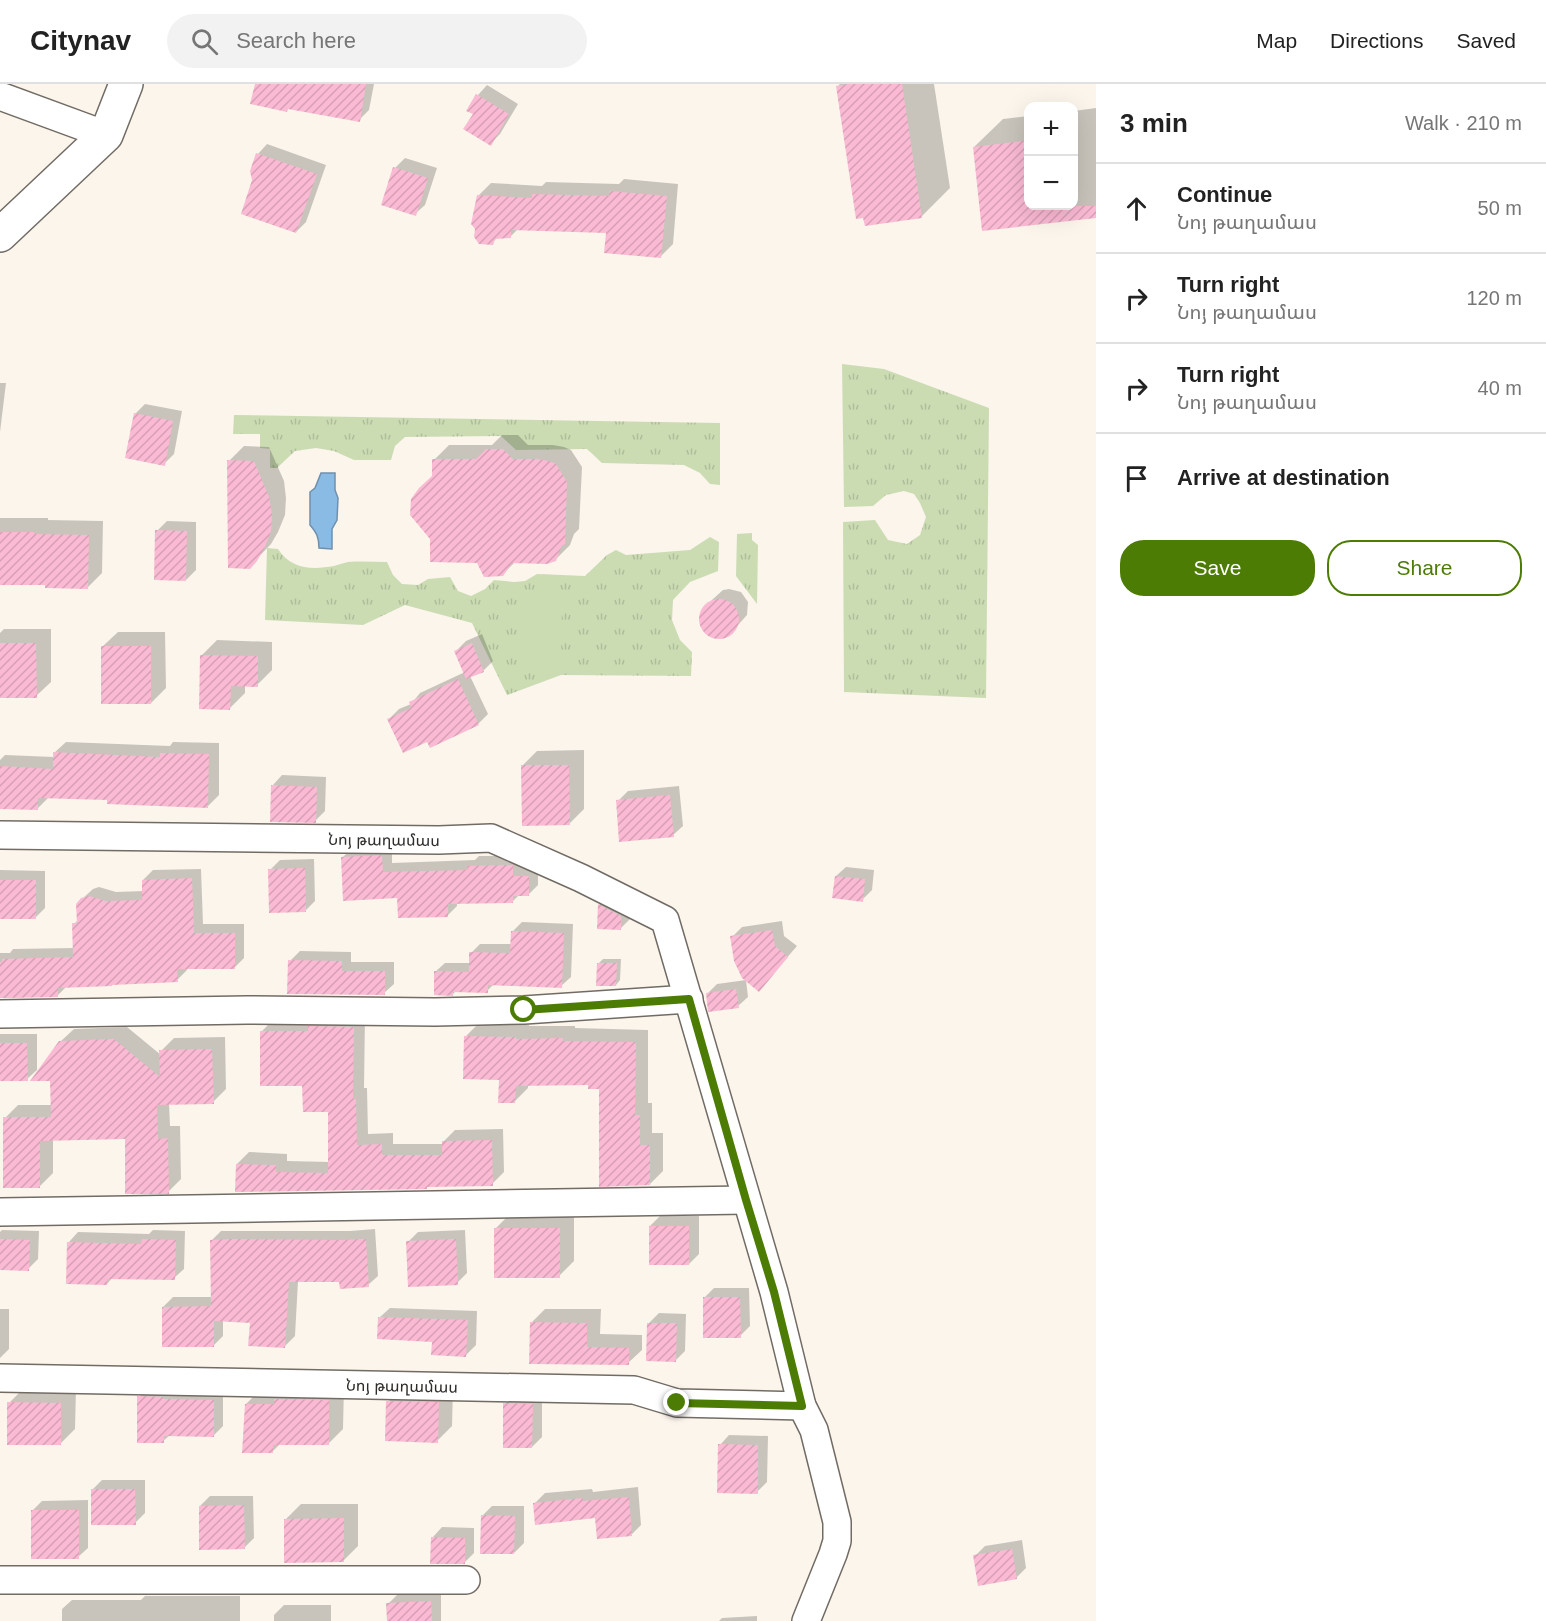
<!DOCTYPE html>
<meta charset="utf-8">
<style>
body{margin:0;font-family:Helvetica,"Noto Sans Armenian",sans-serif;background:#f2f2f2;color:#222}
.controls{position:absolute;right:18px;top:18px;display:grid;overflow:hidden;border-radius:12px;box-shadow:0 6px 24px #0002}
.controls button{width:54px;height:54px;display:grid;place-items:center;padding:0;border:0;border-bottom:2px solid #e0e0e0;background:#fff;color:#222;font:30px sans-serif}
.stop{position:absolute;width:18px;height:18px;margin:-14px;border:4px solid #4d7c05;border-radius:50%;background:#fff}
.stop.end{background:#4d7c05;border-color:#fff;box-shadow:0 2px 6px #0008}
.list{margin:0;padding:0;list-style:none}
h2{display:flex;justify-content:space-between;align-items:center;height:78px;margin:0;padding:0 24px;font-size:26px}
h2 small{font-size:20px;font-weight:400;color:#767676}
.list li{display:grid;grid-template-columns:39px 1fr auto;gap:18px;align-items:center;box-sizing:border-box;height:90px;padding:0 24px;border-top:2px solid #e0e0e0}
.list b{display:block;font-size:22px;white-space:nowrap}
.list p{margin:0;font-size:20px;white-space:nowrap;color:#767676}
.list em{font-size:20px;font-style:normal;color:#767676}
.actions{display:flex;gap:12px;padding:18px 24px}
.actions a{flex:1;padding:14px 0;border:2px solid #4d7c05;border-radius:24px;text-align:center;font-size:21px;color:#4d7c05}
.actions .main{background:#4d7c05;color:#fff}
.icon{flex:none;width:33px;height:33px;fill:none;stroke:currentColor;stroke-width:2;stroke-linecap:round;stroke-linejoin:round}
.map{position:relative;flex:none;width:1096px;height:1537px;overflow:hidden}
header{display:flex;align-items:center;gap:36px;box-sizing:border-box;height:84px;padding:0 30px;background:#fff;border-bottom:2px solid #e0e0e0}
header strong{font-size:28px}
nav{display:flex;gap:33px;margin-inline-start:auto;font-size:21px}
.search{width:420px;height:54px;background:#f2f2f2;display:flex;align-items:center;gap:15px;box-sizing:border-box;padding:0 21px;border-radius:33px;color:#767676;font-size:22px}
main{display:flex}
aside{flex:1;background:#fff}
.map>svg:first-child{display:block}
.grass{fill:url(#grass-tufts)}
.garden{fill:#cbdcb3}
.water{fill:#8abbe5;stroke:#6f90ad;stroke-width:1.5}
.shadow{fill:#0003}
.building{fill:url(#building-hatch)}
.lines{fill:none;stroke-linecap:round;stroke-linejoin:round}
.minor-casing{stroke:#716b64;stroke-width:30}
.tertiary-casing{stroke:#716b64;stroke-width:36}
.minor{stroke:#fff;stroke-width:27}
.tertiary{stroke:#fff;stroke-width:33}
.route{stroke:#4d7c05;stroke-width:8}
.labels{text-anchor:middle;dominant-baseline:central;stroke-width:6;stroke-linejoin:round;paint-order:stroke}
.street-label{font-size:16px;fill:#2f2c29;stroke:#fff}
</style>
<header>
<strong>Citynav</strong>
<div class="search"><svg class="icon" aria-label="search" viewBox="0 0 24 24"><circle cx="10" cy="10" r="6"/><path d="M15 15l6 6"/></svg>Search here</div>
<nav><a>Map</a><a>Directions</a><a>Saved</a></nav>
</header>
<main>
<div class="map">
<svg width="1096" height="1537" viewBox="0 0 1096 1537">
<defs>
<pattern id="grass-tufts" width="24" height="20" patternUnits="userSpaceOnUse" patternTransform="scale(1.5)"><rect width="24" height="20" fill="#cbdcb3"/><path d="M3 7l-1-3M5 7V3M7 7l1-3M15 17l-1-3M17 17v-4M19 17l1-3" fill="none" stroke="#afbd9a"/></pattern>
<pattern id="building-hatch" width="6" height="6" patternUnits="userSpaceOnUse" patternTransform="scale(1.5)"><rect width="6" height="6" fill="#fabad3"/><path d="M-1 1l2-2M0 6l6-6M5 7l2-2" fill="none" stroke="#d7a0b5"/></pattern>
</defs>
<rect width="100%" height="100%" fill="#fbf5ec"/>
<!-- grass -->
<g class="grass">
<path d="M842,280L884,285L989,324L986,614L844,608L843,438L875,436L888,456L907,460L920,451L926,433L920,419L914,410L904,407L886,411L873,422L844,423Z"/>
<path d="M234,331L720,339V401L710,400L700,389L684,381L602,379L587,365L516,366L501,352L405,353L395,362L391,376H354L334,367L316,364L295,367L277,384H270V365L260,364V350H233Z"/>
<path d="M752,449V456L758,461L757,520L736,492L737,450Z"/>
<path d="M710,453L719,458L718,487L690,498L673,516L672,536L680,556L692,568L691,592L561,591L507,611L472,539L405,521L363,541L265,536L267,464L278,465C291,485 311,486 334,482C338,481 343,479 348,478C360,477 374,478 387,478L393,491L402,500L418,501L428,495L450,493L458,507L471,512L485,505L494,496L514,498L525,497L537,490L585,492L607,471L616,466L626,471L690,466Z"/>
</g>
<!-- garden -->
<path class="garden" d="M522,508L562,509L561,583L521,582Z"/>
<!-- water -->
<path class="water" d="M321,389H335V406L338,414L337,436L332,445V465L319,464C319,454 317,449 310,441V408L315,404Z"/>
<!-- shadow -->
<g class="shadow">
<path d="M256,0H374L369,26L359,36Z"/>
<path d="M840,0H934L950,104L922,132L837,3Z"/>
<path d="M487,1L518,20L500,50L490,60L478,11Z"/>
<path d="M1096,24V125L1087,134L984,146L974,63L1003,35L1028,32V122H1074V27Z"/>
<path d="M267,60L326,81L306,138L296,148L254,96L258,70Z"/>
<path d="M405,74L437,84L425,121L415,130L383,120L395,84Z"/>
<path d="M624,95L678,100L673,160L660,173L608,148L518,145L510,153H498L492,159L478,112L491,99L542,102L546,98L619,100Z"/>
<path d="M0,299H6L0,348Z"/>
<path d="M145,320L182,327L174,370L164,380L135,330Z"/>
<path d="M502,351H518L528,361H553L564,363L571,366L582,383L579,445L574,450L570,461L555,476L515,478L502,491L434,391V376L449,361H492Z"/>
<path d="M244,362L269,363L284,397L286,414L285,431L278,448L271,460L249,483L229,377Z"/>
<path d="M0,434H48V436L103,437L102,489L88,503L47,500H0Z"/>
<path d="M167,437L196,438V486L186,496L157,447Z"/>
<path d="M729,505L741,508L748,518L747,531L729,551L723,553L711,552L702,543L700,531L703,525L713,515L723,506Z"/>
<path d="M4,545H51V598L36,612L0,613V549Z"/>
<path d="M118,548H165L166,604L151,619L103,562Z"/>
<path d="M482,550L493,577L484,586L470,592L488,630L478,640L428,656L389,635L399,625L411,620L420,609L465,588L456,567L466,557Z"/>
<path d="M217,556L272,558V586L257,601H245V609L230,624L202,571Z"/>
<path d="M66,658L170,662L173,658L219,659V711L207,723L109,714L49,713L37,725L0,723V676L5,671L54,673V669Z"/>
<path d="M584,666V725L569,740L522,682L537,667Z"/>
<path d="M282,691L326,693L325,727L315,737L273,701Z"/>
<path d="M679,702L683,742L673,751L618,717L628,707Z"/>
<path d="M392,762V779L475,776L479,772H522V783L538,782V801L528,811H519L512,818H457V822L448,831L398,812L342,774L352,764Z"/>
<path d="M314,775L315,817L305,827L270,786L280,776Z"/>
<path d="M846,783L874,786L872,806L862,816L836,792Z"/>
<path d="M201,785L203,840H244V874L234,884H187V886L177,896L67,902L57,912L0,914V869H10L13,865L74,864V840L79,835L82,815L93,805L99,803L116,808L144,807L143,796L153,786Z"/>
<path d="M0,786L45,787V824L35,834H0Z"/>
<path d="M609,811L630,822V835L620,845L599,844V821Z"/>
<path d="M782,837L784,852L797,862L759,906L732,853L742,843Z"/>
<path d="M522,838L573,840L571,893L561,902L494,900L487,907H456L453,910L435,888L445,879H470L471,869L480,860H512L513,847Z"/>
<path d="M300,867L351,868V878H394V900L384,909L290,877Z"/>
<path d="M603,875H621L620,896L616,901L598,880Z"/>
<path d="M746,896L748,913L738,922L707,910L717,900Z"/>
<path d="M365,932L364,1004H367L368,1050L393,1049V1060H443V1058L455,1046L503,1045L504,1088L492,1100L429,1101L426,1104L237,1107V1080L249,1068L287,1070V1077L330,1078L329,1026L304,1001L261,948L273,936Z"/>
<path d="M478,940L529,941V942H575V944L648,946V1019H652V1049H663V1087L650,1100L601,1003L590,999L528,1000V1004L515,1017L500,994L465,953Z"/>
<path d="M127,943L161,971V967L174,954L225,953L226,1005L213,1018L169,1019L170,1042H180L181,1095L168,1108L126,1054L53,1055V1089L40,1102L5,1034L18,1021H52L60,958L74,945Z"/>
<path d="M0,950H37V986L27,995H0Z"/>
<path d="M510,1130H574V1177L559,1192L495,1145Z"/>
<path d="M660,1132H699V1170L689,1180L650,1142Z"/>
<path d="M375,1145L378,1192L368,1201L341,1197H298L295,1252L285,1262L251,1237L223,1236V1252L213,1262L163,1223L173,1213H212L211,1157L221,1147H350Z"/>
<path d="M2,1146L39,1147L38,1175L28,1185L0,1184V1148Z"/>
<path d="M153,1146L185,1147L184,1185L174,1194L113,1193L107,1200L69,1158L78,1148L149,1150Z"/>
<path d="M465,1146L467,1189L457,1199L408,1158L418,1148Z"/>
<path d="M714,1204H749L750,1242L740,1252L704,1214Z"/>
<path d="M390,1224L477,1227L476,1261L466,1271L380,1233Z"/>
<path d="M0,1225H9V1265L0,1274Z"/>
<path d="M545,1225H601L600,1250L642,1251V1266L628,1279L530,1278L531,1239Z"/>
<path d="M659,1229L686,1230L685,1267L675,1277L649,1239Z"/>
<path d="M344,1302L343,1345L328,1360H280L273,1367L246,1320L261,1305Z"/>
<path d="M149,1303L223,1306V1342L214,1351H170L163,1357L139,1313Z"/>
<path d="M403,1303L453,1304L452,1342L437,1357L388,1318Z"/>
<path d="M24,1304H76L75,1345L60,1360L9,1319Z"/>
<path d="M515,1310L542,1311V1353L532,1363L505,1320Z"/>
<path d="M729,1351L768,1352L767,1398L757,1408L720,1361Z"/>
<path d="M102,1396H145V1429L135,1439L92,1406Z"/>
<path d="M638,1403L641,1441L631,1451L596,1432L535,1419L545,1409L592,1405L593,1408Z"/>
<path d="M210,1412H253L254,1454L244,1464L200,1422Z"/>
<path d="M88,1416V1464L78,1473L33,1426L42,1417Z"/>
<path d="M301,1420H358V1462L343,1477L286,1435Z"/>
<path d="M492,1422H524V1459L514,1469L482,1432Z"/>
<path d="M442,1443L474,1444V1469L464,1479L433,1453Z"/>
<path d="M1022,1456L1026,1484L1016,1494L975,1472L985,1462Z"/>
<path d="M441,1508V1537H388V1520L398,1510Z"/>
<path d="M145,1512H240V1537H62V1525L72,1516H141Z"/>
<path d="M284,1521H331V1537H274V1531Z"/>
<path d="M757,1532V1537H719L722,1534Z"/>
</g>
<!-- building -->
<g class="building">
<path d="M255,0H366L360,38L288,25L287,28L250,20Z"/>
<path d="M849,0H902L922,134L865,142L863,134L856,135L836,2Z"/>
<path d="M476,10L509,30L491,62L463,45L473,30L466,27Z"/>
<path d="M1029,56V122H1096V134L982,147L973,63Z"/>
<path d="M256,69L317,90L296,149L241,130L252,96L250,87Z"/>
<path d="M393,83L428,94L416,132L381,121Z"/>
<path d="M610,107L667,112L661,174L604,169L606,149L511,146V154L495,155L493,161L479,160L474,153L475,145L471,140L477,111L532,114V110L609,112Z"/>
<path d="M134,329L173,337L165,382L125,374Z"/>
<path d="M486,365H503L513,375H537L549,377L556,380L567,398L565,461H562L556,477L547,480L512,479L503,492L484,493L477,479L430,478V455L410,431L411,415L419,404L432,392V375H476Z"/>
<path d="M227,376L254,377L269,413L272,430L271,447L264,465L257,477L250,485L228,484Z"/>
<path d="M155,446L187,447L186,497L154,496Z"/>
<path d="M0,448H34V450L89,451L88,505L45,504V501H0Z"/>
<circle cx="719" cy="535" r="20"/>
<path d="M0,559H36L37,614H0Z"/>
<path d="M472,559L484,588L466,595L454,567Z"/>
<rect x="101" y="562" width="50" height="58"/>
<path d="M200,571L258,572V603L231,602L230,626L199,625Z"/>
<path d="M458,595L479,641L430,664L427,658L403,669L387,635L411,624L409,618Z"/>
<path d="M53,668L160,673V669L209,670L208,724L107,720V716L38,714V726L0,725V682L53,685Z"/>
<path d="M521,681H569L570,741L522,742Z"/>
<path d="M271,701L317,703L316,739L270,738Z"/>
<path d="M670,711L674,753L619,758L616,716Z"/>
<path d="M382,771L383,788L468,786L467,782L513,781V792H529V812H513V819L448,820V833L398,834L397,814L343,817L341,773Z"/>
<path d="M305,784L306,828L269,829L268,785Z"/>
<path d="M835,792L865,795L863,818L832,814Z"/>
<path d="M192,794L194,849H235V885H177L178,898L112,901V902L58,904V913L0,914V878H2V875L73,873L72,839H77L76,820L81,814L89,812L106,817L142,816V796Z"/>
<rect x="0" y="796" width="36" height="39"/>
<path d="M598,820L621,832V846L597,845Z"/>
<path d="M772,846L775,862L788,873L759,908L742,894L734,877L730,852Z"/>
<path d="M511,847L564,849L562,904L488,901V909L453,908V912L434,911V887L469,888V868L510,869Z"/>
<path d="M288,876L342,877V887H385V911L287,910Z"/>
<path d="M597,879H617L616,902H596Z"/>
<path d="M736,905L739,924L708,928L706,909Z"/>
<path d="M308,942L354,943L353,1015H356L357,1061L382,1060V1071H442V1057L492,1056L493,1102L427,1103V1105L235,1108L236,1080L276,1081V1088L328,1089V1028H303L302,1002H260V947H308Z"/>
<path d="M464,952L516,953V955L563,954V957L636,958L635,1031H640V1061H650V1101L599,1103V1005H588V1001L516,1002L515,1019H498L499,996L463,995Z"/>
<path d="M114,955L160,993L159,966L212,965L214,1020L157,1021L158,1055L168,1054L169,1110H125V1055L40,1057V1104H3V1033H51L50,997H30L59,957Z"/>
<path d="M0,959H27L28,997H0Z"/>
<rect x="649" y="1142" width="40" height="39"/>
<rect x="494" y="1144" width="66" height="50"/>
<path d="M0,1155L30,1156L29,1187L0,1186Z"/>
<path d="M142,1155L176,1156L175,1196L107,1195V1201L66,1200L67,1158L141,1160Z"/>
<path d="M229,1155L339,1156L366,1155L369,1203L340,1205L339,1198H289L285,1264L248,1262L250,1239L214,1237V1263H162V1223L211,1222L210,1156Z"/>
<path d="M456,1155L458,1201L408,1203L406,1157Z"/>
<path d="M703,1213H740L741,1254H703Z"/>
<path d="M378,1233L468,1236L466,1273L431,1271L432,1258L377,1255Z"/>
<path d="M530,1238L587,1239V1263L629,1264V1281L529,1280Z"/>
<path d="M647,1239H677L676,1278L646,1277Z"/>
<path d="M137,1312L164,1313V1315L214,1316V1353L164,1352V1359H137Z"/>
<path d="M274,1315L329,1316V1361H273V1369H242L245,1320H274Z"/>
<path d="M386,1317L439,1318L438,1359L385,1357Z"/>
<path d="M7,1318L61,1319V1361H7Z"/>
<path d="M503,1319L533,1320L532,1364H503Z"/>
<path d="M718,1360L758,1361V1410L717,1409Z"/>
<path d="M91,1405H135L136,1441H91Z"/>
<path d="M629,1413L632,1452L597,1455L595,1434L535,1441L533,1419L583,1414V1417Z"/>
<path d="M244,1421L245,1465L199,1466V1422Z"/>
<rect x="31" y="1426" width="48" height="49"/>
<path d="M481,1431L515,1432L514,1470H480Z"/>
<path d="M344,1434V1478L284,1479V1435Z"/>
<path d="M431,1453L465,1454V1480H430Z"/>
<path d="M1012,1465L1017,1495L978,1502L973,1471Z"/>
<path d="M431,1517L432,1537H387L386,1519Z"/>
</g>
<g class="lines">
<defs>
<g id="minor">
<path d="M0,12L106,51"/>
<path id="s1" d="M0,751L439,756L491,754L581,794L665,836L774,1208L802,1322L814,1346L837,1438V1457L833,1470L806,1537"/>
<path d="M0,930L247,926L435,928L524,926L689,915"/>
<path d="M0,1128L746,1116"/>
<path id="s2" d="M0,1294L634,1306L677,1319L802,1322"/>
<path d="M0,1496H466"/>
</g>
<path id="tertiary" d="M0,151L106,51L126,0"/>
</defs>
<!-- minor casing -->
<use href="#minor" class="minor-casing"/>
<!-- tertiary casing -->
<use href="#tertiary" class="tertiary-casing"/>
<!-- minor -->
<use href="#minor" class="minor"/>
<!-- tertiary -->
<use href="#tertiary" class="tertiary"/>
</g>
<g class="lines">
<!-- route -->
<path class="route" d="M524,926L689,915L746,1116L774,1208L802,1322L677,1319"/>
</g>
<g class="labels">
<!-- street labels -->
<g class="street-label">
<text stroke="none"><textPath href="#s1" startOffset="384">Նոյ թաղամաս</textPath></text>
<text stroke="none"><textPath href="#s2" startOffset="402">Նոյ թաղամաս</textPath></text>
</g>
</g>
</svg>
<div class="controls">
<button>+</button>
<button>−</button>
</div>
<div class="stop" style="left:524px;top:926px"></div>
<div class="stop end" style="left:677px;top:1319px"></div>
</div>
<aside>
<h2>3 min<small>Walk · 210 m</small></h2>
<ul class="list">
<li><svg class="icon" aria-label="ahead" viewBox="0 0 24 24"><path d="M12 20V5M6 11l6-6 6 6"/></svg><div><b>Continue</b><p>Նոյ թաղամաս</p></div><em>50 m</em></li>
<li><svg class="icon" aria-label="right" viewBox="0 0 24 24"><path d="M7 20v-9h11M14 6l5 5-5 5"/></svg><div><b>Turn right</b><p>Նոյ թաղամաս</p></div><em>120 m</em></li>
<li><svg class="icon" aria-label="right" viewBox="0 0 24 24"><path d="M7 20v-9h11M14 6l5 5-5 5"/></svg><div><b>Turn right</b><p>Նոյ թաղամաս</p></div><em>40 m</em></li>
<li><svg class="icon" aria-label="arrive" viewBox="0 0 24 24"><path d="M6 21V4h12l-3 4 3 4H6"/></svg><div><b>Arrive at destination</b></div></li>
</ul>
<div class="actions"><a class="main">Save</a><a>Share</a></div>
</aside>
</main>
